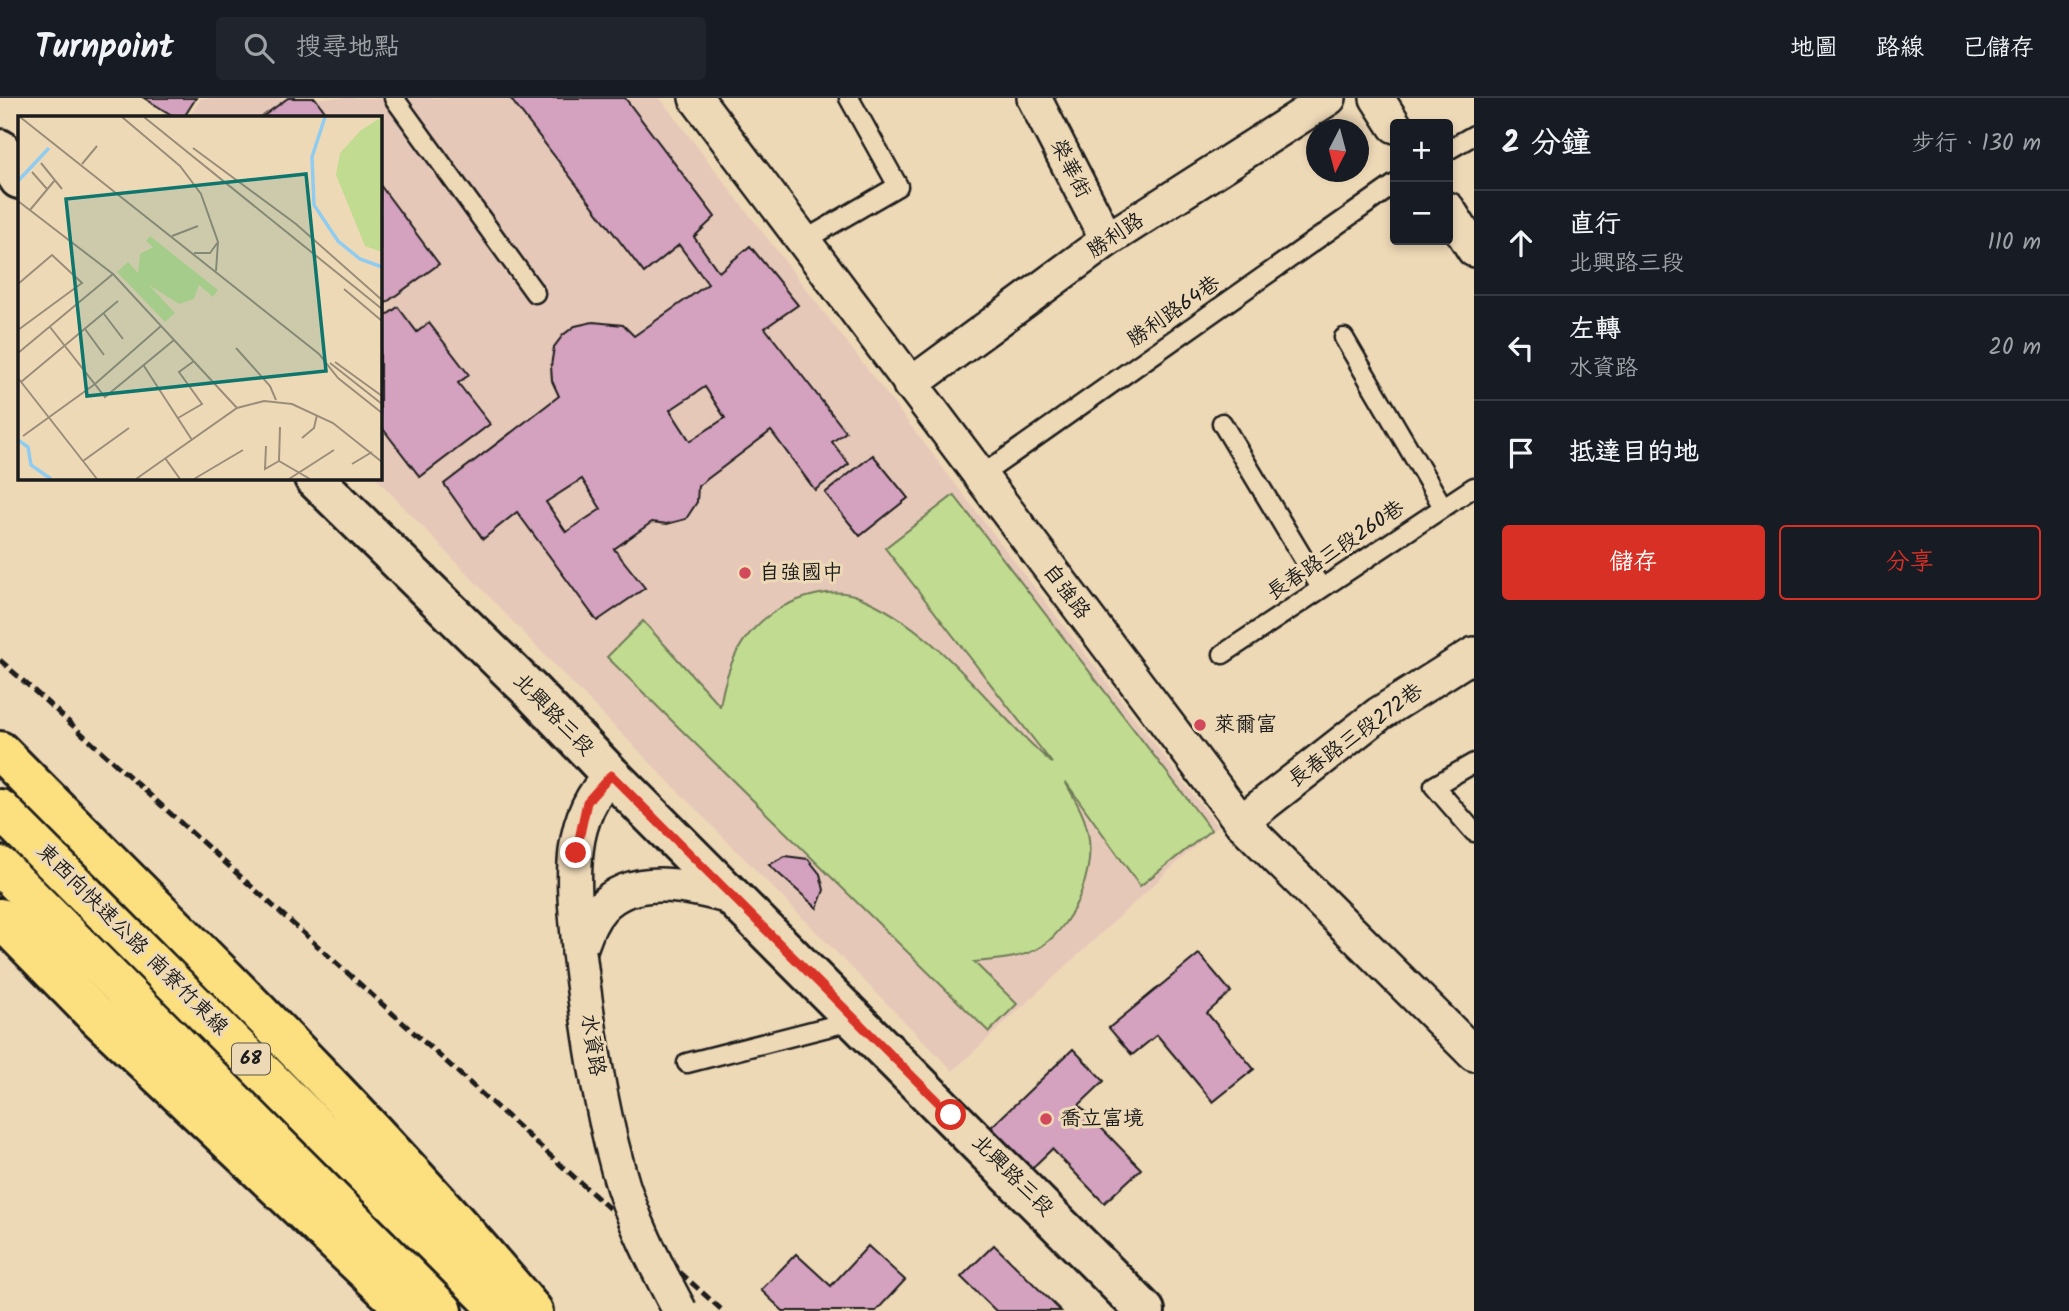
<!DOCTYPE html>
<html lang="zh-TW">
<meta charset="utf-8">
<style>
body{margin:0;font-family:Kalam,"LXGW WenKai TC",sans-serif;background:#20242c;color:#f1f3f6}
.controls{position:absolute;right:21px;top:21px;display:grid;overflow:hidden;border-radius:7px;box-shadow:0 4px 10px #0003}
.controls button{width:63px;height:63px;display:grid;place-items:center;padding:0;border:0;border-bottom:2px solid #363941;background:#171b24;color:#f1f3f6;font:35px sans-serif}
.compass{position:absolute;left:1306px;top:21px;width:63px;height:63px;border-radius:50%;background:#171b24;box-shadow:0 4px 10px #0003;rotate:186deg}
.stop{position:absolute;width:21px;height:21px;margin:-16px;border:5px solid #d93025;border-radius:50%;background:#fff}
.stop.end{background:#d93025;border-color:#fff;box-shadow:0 2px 7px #0008}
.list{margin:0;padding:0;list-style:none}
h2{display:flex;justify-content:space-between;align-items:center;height:91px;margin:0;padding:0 28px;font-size:30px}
h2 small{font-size:23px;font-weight:400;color:#9ea1a6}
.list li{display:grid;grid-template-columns:46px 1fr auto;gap:21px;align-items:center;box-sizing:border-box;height:105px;padding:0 28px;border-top:2px solid #363941}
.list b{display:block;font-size:26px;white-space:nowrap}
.list p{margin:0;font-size:23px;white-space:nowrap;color:#9ea1a6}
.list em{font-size:23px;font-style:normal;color:#9ea1a6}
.actions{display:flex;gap:14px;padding:21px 28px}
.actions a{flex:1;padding:16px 0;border:2px solid #d93025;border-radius:7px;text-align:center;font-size:24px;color:#d93025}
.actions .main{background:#d93025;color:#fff}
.icon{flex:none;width:38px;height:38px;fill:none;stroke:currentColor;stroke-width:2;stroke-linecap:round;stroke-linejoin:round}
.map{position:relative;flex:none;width:1474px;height:1213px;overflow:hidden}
header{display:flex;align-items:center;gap:42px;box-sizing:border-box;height:98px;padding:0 35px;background:#171b24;border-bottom:2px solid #363941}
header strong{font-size:33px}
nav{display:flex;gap:38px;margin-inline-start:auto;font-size:24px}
.search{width:490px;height:63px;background:#20242c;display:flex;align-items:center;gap:18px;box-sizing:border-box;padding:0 24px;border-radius:7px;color:#9ea1a6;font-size:26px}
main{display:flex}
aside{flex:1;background:#171b24}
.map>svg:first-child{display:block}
.built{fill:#e6c8b9}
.green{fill:#c1db91;stroke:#6e7c56;stroke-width:2}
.building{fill:#d4a2bf;stroke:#1c1c1c;stroke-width:2;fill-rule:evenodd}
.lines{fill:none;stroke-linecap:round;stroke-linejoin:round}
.service-casing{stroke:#1c1c1c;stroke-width:23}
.minor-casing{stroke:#1c1c1c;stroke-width:38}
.tertiary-casing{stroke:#1c1c1c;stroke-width:44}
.trunk-casing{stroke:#1c1c1c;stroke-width:44}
.service{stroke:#eed9b7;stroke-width:18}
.minor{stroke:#eed9b7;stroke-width:33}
.tertiary{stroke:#eed9b7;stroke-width:38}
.trunk{stroke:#fce080;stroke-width:38}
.rail{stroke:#1c1c1c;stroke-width:5;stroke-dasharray:10 5;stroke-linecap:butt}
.minor-bridge-casing{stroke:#1c1c1c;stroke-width:38;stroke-linecap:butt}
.minor-bridge{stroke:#eed9b7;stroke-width:33}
.route{stroke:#d93025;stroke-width:9}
.poi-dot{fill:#d1495b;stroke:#eed9b7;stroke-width:2.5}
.labels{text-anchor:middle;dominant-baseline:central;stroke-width:6;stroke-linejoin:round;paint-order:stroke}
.shield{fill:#eed9b7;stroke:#5b554a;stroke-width:2}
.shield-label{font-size:19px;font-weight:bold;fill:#1c1c1c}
.street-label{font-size:21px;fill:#1c1c1c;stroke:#eed9b7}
.poi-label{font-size:21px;fill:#1c1c1c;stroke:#eed9b7;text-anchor:start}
.inset-river{fill:none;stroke:#90cbf0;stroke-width:3.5}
.inset-road{fill:none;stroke:#9a8d79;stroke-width:2}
.view{fill:#0f766e;fill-opacity:0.15;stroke:#0f766e;stroke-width:3.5}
.inset-edge{fill:none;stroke:#1c1c1c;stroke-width:3.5}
</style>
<header>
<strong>Turnpoint</strong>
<div class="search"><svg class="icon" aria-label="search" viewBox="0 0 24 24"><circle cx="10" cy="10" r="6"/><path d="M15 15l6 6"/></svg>搜尋地點</div>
<nav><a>地圖</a><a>路線</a><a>已儲存</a></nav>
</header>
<main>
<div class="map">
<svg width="1474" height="1213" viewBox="0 0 1474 1213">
<rect width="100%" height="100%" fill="#eed9b7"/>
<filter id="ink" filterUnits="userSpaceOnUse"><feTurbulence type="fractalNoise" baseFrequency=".0143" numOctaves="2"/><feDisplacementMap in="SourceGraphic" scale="14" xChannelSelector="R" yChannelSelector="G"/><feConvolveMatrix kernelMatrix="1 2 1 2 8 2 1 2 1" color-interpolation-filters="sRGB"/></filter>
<g filter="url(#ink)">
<!-- built -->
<path class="built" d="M201,0H660L1217,728L953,973L556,569L376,380H380V19H189Z"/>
<!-- green -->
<path class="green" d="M954,397L1211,732L1140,788L1065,683C1072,697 1082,711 1086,727C1098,767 1076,825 1042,848C1022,861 997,862 974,864L1017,906L989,934L607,559L643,523L720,608C727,567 740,535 777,512C799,499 834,488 859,499C939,531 989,611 1052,665L885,450Z"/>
<!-- building -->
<g class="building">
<path d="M144,0H196L184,19H175Z"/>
<path d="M288,0H315L329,19H262Z"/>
<path d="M510,0H625L715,119L694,139L719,174L750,148L798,207L765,230L846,334L832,344L849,366L815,392L771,333L698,388L697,404L686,421L667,426L652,424L614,451L645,490L597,523L517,414L483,441L444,386L559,298L552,283L551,268L554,249L563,237L575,228L593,224L623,227L634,238L708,186L679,147L644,175ZM705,289L725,320L690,343L670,312ZM582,381L601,411L566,434L546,404Z"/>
<path d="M380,87L439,166L380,209Z"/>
<path d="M398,209L417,234L429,225L469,277L458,285L490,326L420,379L380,327V222Z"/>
<path d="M873,357L908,400L860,438L825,395Z"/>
<path d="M785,758L808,761L820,776L824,792L817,810L769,767Z"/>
<path d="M1199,856L1231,894L1207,915L1254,971L1213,1004L1157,937L1132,957L1109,930Z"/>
<path d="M1073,951L1104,983L1079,1007L1141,1071L1104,1105L1052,1051L1026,1076L986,1034Z"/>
<path d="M994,1147L1061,1213H996L961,1179Z"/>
<path d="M868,1148L905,1182L876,1213H783L761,1192L796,1156L831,1188Z"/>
</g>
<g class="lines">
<defs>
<g id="service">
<path d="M394,0L535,195"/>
<path d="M1448,52L1474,37"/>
<path d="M803,143L898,88L849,0"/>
<path d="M1344,240L1443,409"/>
<path d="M1222,325L1321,490"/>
<path d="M979,379L1395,86"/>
<path d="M1223,556L1474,389"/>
<path d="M1474,665L1434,688L1474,734"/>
<path d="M687,965L855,922"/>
</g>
<g id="minor">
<path d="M696,0L1241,724L1474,956"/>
<path d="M1034,0L1107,142"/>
<path d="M1377,0L1395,28"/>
<path d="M1448,111L1474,152"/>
<path d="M910,287L1107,142L1329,0"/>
<path d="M1241,724L1379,616L1474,556"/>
<path d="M579,850C574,789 564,723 611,677"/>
<path d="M579,854C585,839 589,823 601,810C633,773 696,789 736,801"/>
</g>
<g id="tertiary">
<path d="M0,51L19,81"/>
<path d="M314,380L532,594L611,677L1145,1213"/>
</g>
<g id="trunk">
<path d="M0,653C181,836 367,1015 533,1213"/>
<path d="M0,711L501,1213"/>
<path d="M0,768L443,1213"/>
<path d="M0,820L91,913L407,1212"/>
</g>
</defs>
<!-- service casing -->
<use href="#service" class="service-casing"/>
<!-- minor casing -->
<use href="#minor" class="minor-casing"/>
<!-- tertiary casing -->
<use href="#tertiary" class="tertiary-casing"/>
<!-- trunk casing -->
<use href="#trunk" class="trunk-casing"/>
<!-- service -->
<use href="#service" class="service"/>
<!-- minor -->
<use href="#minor" class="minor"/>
<!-- tertiary -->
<use href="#tertiary" class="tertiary"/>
<!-- trunk -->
<use href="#trunk" class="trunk"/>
<!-- rail -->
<path class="rail" d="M0,562L723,1213"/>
<defs>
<path id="minor-bridge" d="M579,854C588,927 598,999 618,1071C631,1120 656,1168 680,1213"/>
</defs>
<!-- minor-bridge casing -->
<use href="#minor-bridge" class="minor-bridge-casing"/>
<!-- minor-bridge -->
<use href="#minor-bridge" class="minor-bridge"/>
</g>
</g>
<g class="lines" filter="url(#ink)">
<!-- route -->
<path class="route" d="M576,755L587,704L611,677L951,1017"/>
</g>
<!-- markers -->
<g class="poi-dot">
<circle cx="745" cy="475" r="7"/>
<circle cx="1200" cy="627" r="7"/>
<circle cx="1046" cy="1021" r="7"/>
</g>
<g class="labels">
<!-- shield labels -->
<rect class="shield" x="232" y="945.5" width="38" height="31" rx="5"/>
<g class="shield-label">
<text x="251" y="961">68</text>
</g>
<!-- street labels -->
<g class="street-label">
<text transform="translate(1070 71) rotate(63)">榮華街</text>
<text transform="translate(1116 138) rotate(-34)">勝利路</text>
<text transform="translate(1174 214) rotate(-35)">勝利路64巷</text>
<text transform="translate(1336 453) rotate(-34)">長春路三段260巷</text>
<text transform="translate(1066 494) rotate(53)">自強路</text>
<text transform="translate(553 617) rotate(46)">北興路三段</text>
<text transform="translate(1356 638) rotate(-36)">長春路三段272巷</text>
<text transform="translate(132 842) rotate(45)">東西向快速公路 南寮竹東線</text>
<text transform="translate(592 947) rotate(81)">水資路</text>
<text transform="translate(1012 1078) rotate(45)">北興路三段</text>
</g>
<!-- poi labels -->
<g class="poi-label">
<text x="759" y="475">自強國中</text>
<text x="1214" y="627">萊爾富</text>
<text x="1060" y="1021">喬立富境</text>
</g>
</g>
<!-- overview -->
<g transform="translate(18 18)">
<rect width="364" height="364" fill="#eed9b7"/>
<path d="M364,1V136L347,130L318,59L322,37L343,14ZM132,120L200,174L195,181L181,169L176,183L161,188L131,169L157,197L147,206L99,156L110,146L120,157L122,138L135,131L128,125Z" fill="#c1db91"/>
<path class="inset-river" d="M307,1L294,41L296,89L320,125L342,143L364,151M0,65L31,32M0,324L10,331L13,349L33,363"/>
<path class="inset-road" d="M2,1L301,238L320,262L364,297M104,1L162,50L183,78L200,126L198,155M126,1L364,193M175,32L278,108L364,184M23,47L44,73M64,48L79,30M14,56L29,73M0,85L95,158L219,292M12,94L37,64M154,120L180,110M176,137H192L200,126M0,168L34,139L64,167L0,214M326,173L364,205M86,198L105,223M32,211L87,281L156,224M67,213L86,239M218,232L252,270L258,284M0,237L95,158M317,246L364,280M312,247L364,288M126,250L174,324M0,262L79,363M3,266L100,185M160,302L184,288L161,256L176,245M262,311L261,345L292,363M5,320L77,268L143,210M284,322L296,312L299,299M248,330L247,353L261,345M147,342L162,363M65,345L111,312M334,348L354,336M118,363L219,292L246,285L274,288L315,307L364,346M176,363L225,334M271,363L316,334"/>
<path class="view" d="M288,58L308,255L69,280L48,83Z"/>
<rect width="364" height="364" class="inset-edge"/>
</g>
</svg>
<div class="controls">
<button>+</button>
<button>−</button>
</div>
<svg class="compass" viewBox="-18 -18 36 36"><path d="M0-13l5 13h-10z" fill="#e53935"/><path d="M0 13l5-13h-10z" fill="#9ea1a6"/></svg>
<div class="stop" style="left:951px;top:1017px"></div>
<div class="stop end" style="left:576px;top:755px"></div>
</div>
<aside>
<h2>2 分鐘<small>步行 · 130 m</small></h2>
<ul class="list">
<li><svg class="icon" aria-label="ahead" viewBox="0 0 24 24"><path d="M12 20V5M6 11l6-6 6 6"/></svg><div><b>直行</b><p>北興路三段</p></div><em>110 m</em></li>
<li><svg class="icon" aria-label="left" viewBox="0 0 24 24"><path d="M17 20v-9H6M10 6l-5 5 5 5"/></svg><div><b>左轉</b><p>水資路</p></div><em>20 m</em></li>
<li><svg class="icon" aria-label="arrive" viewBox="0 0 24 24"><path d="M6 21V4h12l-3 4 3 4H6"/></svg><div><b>抵達目的地</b></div></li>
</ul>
<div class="actions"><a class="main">儲存</a><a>分享</a></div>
</aside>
</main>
